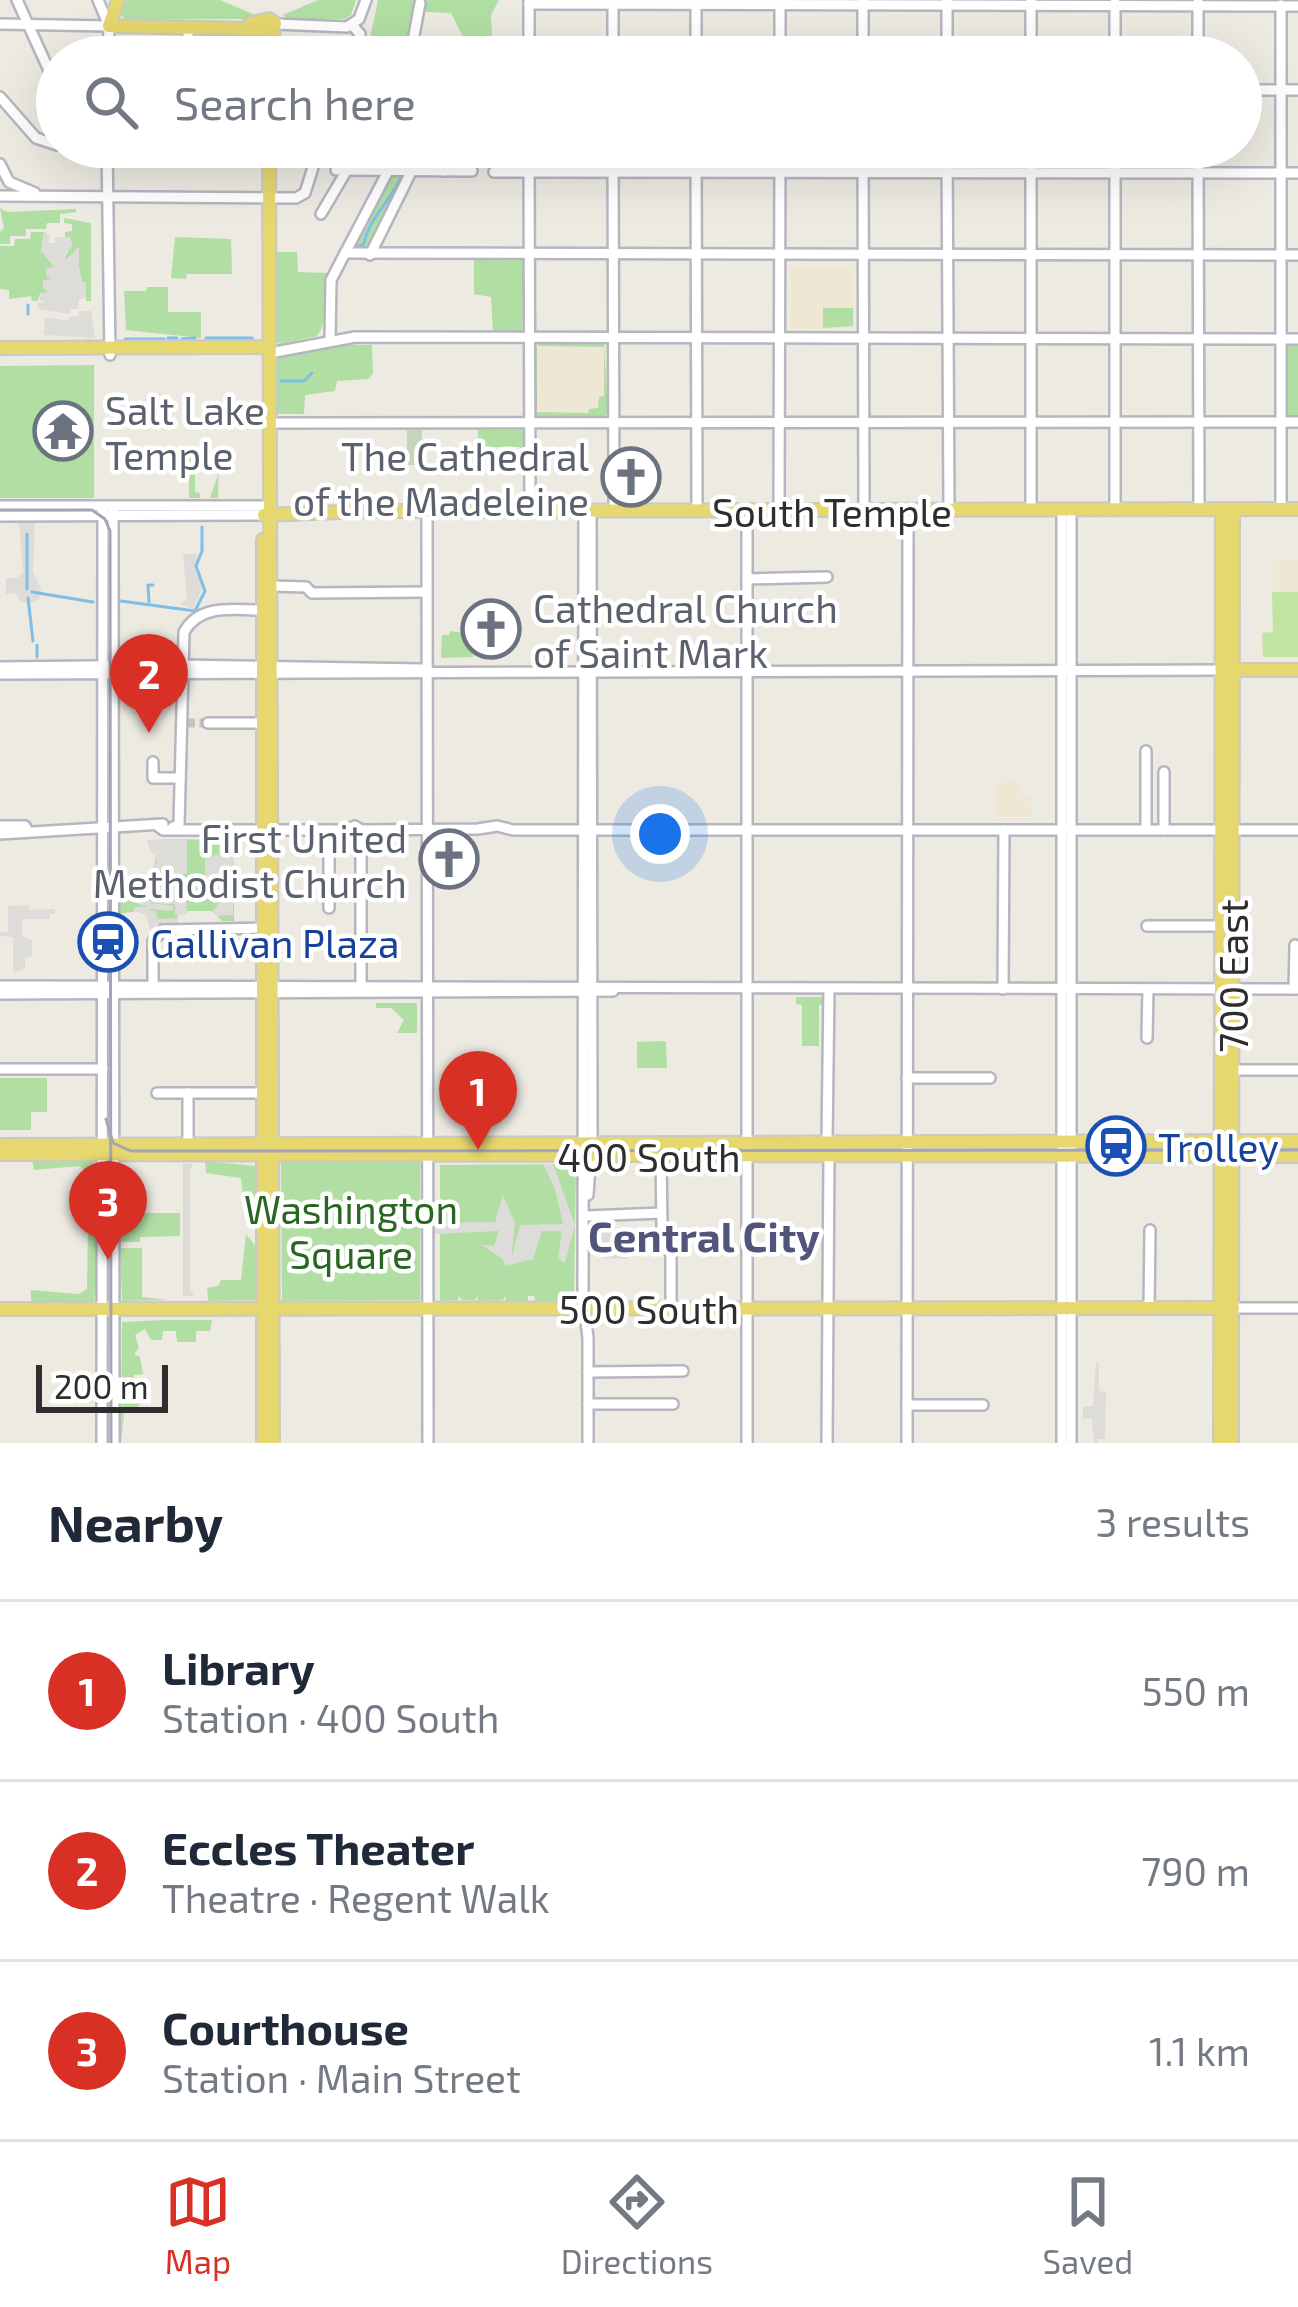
<!DOCTYPE html>
<meta charset="utf-8">
<style>
body{margin:0;font-family:"Exo 2",sans-serif;background:#f6f6f7;color:#1f2937}
.scale{position:absolute;left:36px;bottom:30px;width:132px;box-sizing:border-box;padding-left:12px;border:6px solid #2e2e2e;border-top:0;font-size:33px;line-height:42px;white-space:nowrap;color:#2e2e2e;-webkit-text-stroke:9px #fff;paint-order:stroke}
.you{position:absolute;left:660px;top:834px;width:42px;height:42px;margin:-30px;border:9px solid #fff;border-radius:50%;background:#1a73e8;box-shadow:0 0 0 18px #1a73e833}
.badge{display:grid;place-items:center;width:78px;height:78px;border-radius:50%;background:#d93025;color:#fff;font-size:39px;font-weight:700}
.pin{position:absolute;translate:-50% -99px;filter:drop-shadow(0 3px 6px #0008)}
.pin::after{content:'';position:absolute;top:63px;width:42px;height:36px;background:inherit;clip-path:polygon(0 0,100% 0,50% 100%)}
.list{margin:0;padding:0;list-style:none}
h2{display:flex;justify-content:space-between;align-items:center;height:156px;margin:0;padding:0 48px;font-size:51px}
h2 small{font-size:39px;font-weight:400;color:#747a83}
.list li{display:grid;grid-template-columns:78px 1fr auto;gap:36px;align-items:center;box-sizing:border-box;height:180px;padding:0 48px;border-top:3px solid #e0e1e3}
.list b{display:block;font-size:45px;white-space:nowrap}
.list p{margin:0;font-size:39px;white-space:nowrap;color:#747a83}
.list em{font-size:39px;font-style:normal;color:#747a83}
.icon{flex:none;width:66px;height:66px;fill:none;stroke:currentColor;stroke-width:2;stroke-linecap:round;stroke-linejoin:round}
.map{position:relative;flex:none;width:1298px;height:1443px;overflow:hidden}
.search{position:absolute;background:#fff;box-shadow:0 12px 48px #0002;left:36px;right:36px;top:36px;height:132px;display:flex;align-items:center;gap:30px;box-sizing:border-box;padding:0 42px;border-radius:66px;color:#747a83;font-size:45px}
.sheet{height:696px;background:#fff}
nav{display:flex;justify-content:space-around;align-items:center;box-sizing:border-box;height:168px;border-top:3px solid #e0e1e3;background:#fff;font-size:33px;color:#747a83}
nav a{display:grid;justify-items:center;gap:6px}
nav .on{color:#d93025}
.map>svg:first-child{display:block}
.education{fill:#ede7d3}
.green{fill:#b1dfa3}
.cemetery{fill:#c5d6ba}
.pitch{fill:#c0e5a0}
.plaza{fill:#dedcd8}
.lines{fill:none;stroke-linecap:round;stroke-linejoin:round}
.stream{stroke:#7fbfe6;stroke-width:3}
.minor-tunnel{stroke:#c7c4be;stroke-width:9;stroke-dasharray:9 4.5;stroke-linecap:butt}
.minor-casing{stroke:#b5b6c0;stroke-width:14}
.major-casing{stroke:#c9c9c9;stroke-width:16}
.minor{stroke:#fff;stroke-width:9}
.major{stroke:#e6d76e;stroke-width:12}
.tram{stroke:#a4a5b6;stroke-width:3}
.labels{text-anchor:middle;dominant-baseline:central;stroke-width:9;stroke-linejoin:round;paint-order:stroke}
.worship-label{font-size:39px;fill:#5b616d;stroke:#fff;text-anchor:start}
.street-label{font-size:39px;fill:#2e2e2e;stroke:#fff}
.transit-label{font-size:39px;fill:#164399;stroke:#fff;text-anchor:start}
.park-label{font-size:39px;fill:#296622;stroke:#fff}
.neighbourhood-label{font-size:42px;font-weight:bold;fill:#51547b;stroke:#fff}
</style>
<div class="map">
<svg width="1298" height="1443" viewBox="0 0 1298 1443">
<rect width="100%" height="100%" fill="#edeae2"/>
<!-- education -->
<g class="education">
<path d="M790,266H854V328L790,329Z"/>
<path d="M538,342L608,344L607,416H533V347Z"/>
<path d="M1273,559H1298V657H1263L1262,633L1273,632Z"/>
<path d="M1019,782V795H1031L1032,817H996V783Z"/>
</g>
<!-- green -->
<g class="green">
<path d="M124,0H220L255,15L251,19H125L120,14Z"/>
<path d="M318,0H356L351,15L345,19H287L283,15Z"/>
<path d="M378,0H415L404,57H366Z"/>
<path d="M427,0H499L491,15L493,57H446L444,52L451,41L463,51L468,47L451,13L425,12Z"/>
<path d="M396,147H412V163L370,250H352L391,175Z"/>
<path d="M0,208L7,212L76,209V212L60,214V223H47L46,229H26V236H10V244H0V232L4,228Z"/>
<path d="M64,218L91,223V301H86V283L82,282L76,253L66,260L65,257L72,244L70,238L65,237V232L72,231V224L64,223Z"/>
<path d="M31,232H44L41,251L58,268V275H54V268L51,276L55,287L48,288L52,300H48V293H40L38,301H32L31,296L9,299V290L0,289V246H14L15,239H30Z"/>
<path d="M175,237L231,239L232,274H187L186,279L171,278Z"/>
<path d="M271,252H297L298,272L329,273C321,293 331,319 317,336L281,344L273,340Z"/>
<path d="M474,258L525,259L522,333L493,334L491,297L474,294Z"/>
<path d="M147,287H168V312H201V338L126,330L124,291H146Z"/>
<path d="M823,308H853V326L823,328Z"/>
<path d="M538,342L604,343L608,413L603,416H537L533,413V347H537V412L588,413L589,409L598,408L599,397L604,396V347L538,346Z"/>
<path d="M1286,344H1298V417H1285Z"/>
<path d="M333,345H372L373,374L368,379L337,381L335,391L305,395L304,414H276V357Z"/>
<path d="M94,365V498H0V366Z"/>
<path d="M478,430H523V454L520,447H488L487,458H477Z"/>
<path d="M197,450H212L219,457L218,498H210L218,475L214,460L195,461V492L200,493V498H189V457Z"/>
<path d="M450,631L471,634L473,657L441,658L442,635H449Z"/>
<path d="M184,839L234,841V921H222L212,911H187L186,915H178L177,926L150,923L146,915L137,911L118,914L120,885L151,889L156,853L151,852L147,840Z"/>
<path d="M796,997H825L826,1004L819,1005V1046H802V1005L796,1004Z"/>
<path d="M376,1003H417V1033H397L404,1020L391,1008H376Z"/>
<path d="M662,1041L666,1042L667,1068H637V1042Z"/>
<path d="M0,1078H47V1112H31V1130H0Z"/>
<path d="M32,1159H94V1165H100V1200L88,1199V1175L80,1166L34,1170Z"/>
<path d="M205,1161L256,1166V1212L246,1223L241,1178L206,1173Z"/>
<path d="M281,1161H420V1300L282,1301Z"/>
<path d="M576,1164L574,1301H535L534,1296H528V1301H506L505,1296L503,1300L478,1301L477,1296L475,1300H462L459,1296L458,1300L440,1301V1165Z"/>
<path d="M88,1205H95L96,1248L100,1228L99,1297L94,1295L95,1301H31V1290L79,1294L87,1289L88,1226L84,1224Z"/>
<path d="M121,1213H180V1236L140,1237V1242H119L116,1225L120,1239Z"/>
<path d="M246,1234L256,1247L255,1300L208,1301L207,1288L218,1286L221,1280H241Z"/>
<path d="M119,1248H142V1297L169,1300L122,1301L120,1250L116,1296Z"/>
<path d="M163,1320H212L210,1331H196V1342H177L176,1331H163L162,1340H151L145,1329L135,1335L139,1348L134,1354L140,1357L143,1374L134,1375V1396H143V1402L138,1406L140,1413H124L121,1443L122,1322Z"/>
</g>
<!-- cemetery -->
<rect class="cemetery" x="407" y="430" width="15" height="35"/>
<!-- pitch -->
<path class="pitch" d="M1272,592H1298V657H1263L1262,633L1273,632Z"/>
<!-- plaza -->
<g class="plaza">
<path d="M44,232L50,235L48,243H55V237H70L72,247L65,253L66,260L79,246V269L82,282H86V297L79,299L78,309H70V314L38,309V303H45L40,300V293L48,292L43,288V280L51,279L46,276V268L54,267L41,251Z"/>
<path d="M79,311H91L95,338L44,335L45,317L68,321L69,317L79,316Z"/>
<path d="M19,523H35L33,572L41,589L39,599L30,604L21,602L15,593L6,594V578H17L23,572Z"/>
<path d="M183,554H198L195,570L203,588L193,609L180,604L187,599Z"/>
<path d="M184,839L187,840V874H183V880L174,879L170,868L162,872L152,869L156,864V853L151,852L147,840Z"/>
<path d="M219,840L234,841L233,915L217,916L213,911L220,901V892L205,895V856L219,855Z"/>
<path d="M120,885H131L152,903L173,906V911L148,909L156,912L158,919L177,918L179,925L159,923L150,930L146,915L134,911V907H148L120,898Z"/>
<path d="M186,885H203V889L194,887L188,891L186,915H175V904H161L152,894V889L186,891Z"/>
<path d="M28,905L29,910L55,909V914H50L49,919H22V936L32,940V956L25,958V969L13,972V937L0,936V932H8V906Z"/>
<path d="M183,1163L193,1164L190,1170V1290L194,1296H183Z"/>
<path d="M543,1164H552L555,1169L575,1225L565,1263L558,1259L562,1231H542L533,1259L505,1266L503,1259L482,1245L494,1246L499,1231L435,1234V1223L495,1222L503,1195L515,1223L511,1260L520,1225L563,1224L555,1189Z"/>
<path d="M590,1221H606L627,1239V1259L603,1258V1254L590,1251Z"/>
<path d="M1096,1363H1099V1391L1106,1392L1105,1439H1098V1443H1094L1092,1419H1083V1407L1093,1406Z"/>
</g>
<g class="lines">
<!-- stream -->
<g class="stream">
<path d="M354,248L364,244C369,211 413,185 405,147"/>
<path d="M28,314V305"/>
<path d="M168,338H177"/>
<path d="M206,338H252"/>
<path d="M125,339H164"/>
<path d="M182,339L195,338"/>
<path d="M73,342L90,341"/>
<path d="M281,381H304L312,373"/>
<path d="M27,589V534"/>
<path d="M32,592L93,602"/>
<path d="M28,598L33,641"/>
<path d="M121,601L195,611L205,591L196,566L202,551V527"/>
<path d="M149,602L148,585H153"/>
<path d="M37,645V657"/>
</g>
<!-- minor-tunnel -->
<path class="minor-tunnel" d="M186,723H208"/>
<defs>
<g id="minor">
<path d="M17,0L57,88"/>
<path d="M98,0L109,26L108,57"/>
<path d="M863,0V57"/>
<path d="M529,2V57"/>
<path d="M1115,2V57"/>
<path d="M1198,2V57"/>
<path d="M529,4L1298,6"/>
<path d="M0,24L109,26"/>
<path d="M276,24L347,27L359,19L366,0"/>
<path d="M352,25L360,34V57"/>
<path d="M188,27V57"/>
<path d="M410,57L420,3"/>
<path d="M613,57V0"/>
<path d="M696,57V2"/>
<path d="M780,57V2"/>
<path d="M947,57V0"/>
<path d="M1031,57V0"/>
<path d="M1241,90H1298"/>
<path d="M0,97L36,138L57,145"/>
<path d="M85,147L107,153"/>
<path d="M107,147L110,355"/>
<path d="M529,147L530,511"/>
<path d="M613,147L614,511"/>
<path d="M696,147L697,511"/>
<path d="M863,147L864,511"/>
<path d="M947,147L949,510"/>
<path d="M1031,147V510"/>
<path d="M1115,147V510"/>
<path d="M1198,147L1199,509"/>
<path d="M0,164L9,182L35,193"/>
<path d="M336,170L472,171"/>
<path d="M445,171V147"/>
<path d="M494,172L1298,173"/>
<path d="M0,196L296,198L305,193L314,164L328,147"/>
<path d="M321,214L347,170"/>
<path d="M345,253L1298,255"/>
<path d="M370,255L414,166L415,147"/>
<path d="M330,340L331,280L387,173L394,147"/>
<path d="M270,353L355,337L1298,339"/>
<path d="M270,423L1298,422"/>
<path d="M0,506H263"/>
<path d="M113,506L114,1443"/>
<path d="M1281,509V5"/>
<path d="M1062,510V1443"/>
<path d="M1071,510V1443"/>
<path d="M427,511L428,1443"/>
<path d="M584,511L583,1296L588,1338V1443"/>
<path d="M747,511V1443"/>
<path d="M779,511L780,147"/>
<path d="M0,516L263,515"/>
<path d="M747,579L827,577"/>
<path d="M272,586L306,587L312,593L427,592"/>
<path d="M0,667L178,665L423,669"/>
<path d="M0,674L1222,670"/>
<path d="M208,723H264"/>
<path d="M153,762V778H180"/>
<path d="M1164,772V830"/>
<path d="M0,826H25L27,830"/>
<path d="M159,827L163,830H345L355,826L361,830L478,829L497,826L513,830H1298"/>
<path d="M173,827L179,825L184,632C200,603 234,610 263,610"/>
<path d="M1146,830V751"/>
<path d="M0,834L163,824"/>
<path d="M329,908V830"/>
<path d="M1147,926H1221"/>
<path d="M361,985V830"/>
<path d="M0,986L1298,989"/>
<path d="M153,986V941L163,930L264,928"/>
<path d="M1003,989L1004,830"/>
<path d="M1294,989L1295,945"/>
<path d="M0,994L613,991"/>
<path d="M1147,1038L1148,989"/>
<path d="M0,1069H103"/>
<path d="M1232,1070H1298"/>
<path d="M907,1078H990"/>
<path d="M157,1093H264"/>
<path d="M827,1142L829,989"/>
<path d="M188,1143V1093"/>
<path d="M661,1156L662,1227L671,1246V1308"/>
<path d="M588,1195L592,1136L591,511"/>
<path d="M587,1216L661,1213"/>
<path d="M1149,1308L1150,1230"/>
<path d="M1233,1308H1298"/>
<path d="M588,1372L683,1371"/>
<path d="M588,1404H673"/>
<path d="M907,1405H983"/>
<path d="M102,1443L103,506"/>
<path d="M827,1443L829,1155"/>
<path d="M907,1443L908,511"/>
</g>
<g id="major">
<path d="M118,0L109,26L262,29"/>
<path d="M249,24L269,19L275,23L269,57"/>
<path d="M269,147L273,1443"/>
<path d="M0,348L270,347"/>
<path d="M264,515L365,511L1298,509"/>
<path d="M263,540V1443"/>
<path d="M1229,670H1298"/>
<path d="M0,1145L1298,1141"/>
<path d="M0,1154L1298,1156"/>
<path d="M0,1309L1233,1308"/>
<path d="M1220,1443L1222,510"/>
<path d="M1232,1443L1233,509"/>
</g>
</defs>
<!-- minor casing -->
<use href="#minor" class="minor-casing"/>
<!-- major casing -->
<use href="#major" class="major-casing"/>
<!-- minor -->
<use href="#minor" class="minor"/>
<!-- major -->
<use href="#major" class="major"/>
<!-- tram -->
<g class="tram">
<path d="M0,510H92L105,519L110,531L111,1443"/>
<path d="M106,1119L113,1143L131,1151L1298,1150"/>
</g>
</g>
<!-- icons -->
<defs>
<symbol id="temple-ring" viewBox="-11 -11 22 22"><circle r="9.5" fill="#fff" stroke="#6b7280" stroke-width="1.5"/><path d="M0-6L5-2H3V0L6.5 2.5H4V6H1.5V3h-3V6H-4V2.5H-6.5L-3 0V-2H-5Z" fill="#6b7280"/></symbol>
<symbol id="church-ring" viewBox="-11 -11 22 22"><circle r="9.5" fill="#fff" stroke="#6b7280" stroke-width="1.5"/><path d="M-1.2-6h2.4v3.5h3.3v2.4h-3.3V6h-2.4V-.1h-3.3v-2.4h3.3Z" fill="#6b7280"/></symbol>
<symbol id="station-ring" viewBox="-11 -11 22 22"><circle r="9.5" fill="#fff" stroke="#1a4fb4" stroke-width="1.5"/><path d="M-3-6H3Q5-6 5-4V2Q5 4 3 4L4.5 6H3L1.5 4h-3L-3 6H-4.5L-3 4Q-5 4-5 2V-4Q-5-6-3-6ZM-3.5-4v3h7v-3ZM-3.5 1v1.5H-2V1ZM2 1v1.5H3.5V1Z" fill="#1a4fb4"/></symbol>
</defs>
<g fill-rule="evenodd">
<use href="#temple-ring" x="30" y="398" width="66" height="66"/>
<use href="#church-ring" x="598" y="444" width="66" height="66"/>
<use href="#church-ring" x="458" y="596" width="66" height="66"/>
<use href="#church-ring" x="416" y="826" width="66" height="66"/>
<use href="#station-ring" x="75" y="909" width="66" height="66"/>
<use href="#station-ring" x="1083" y="1113" width="66" height="66"/>
</g>
<g class="labels">
<!-- worship labels -->
<g class="worship-label">
<text x="105" y="409">Salt Lake<tspan x="105" dy="45">Temple</tspan></text>
<text x="589" y="455" text-anchor="end">The Cathedral<tspan x="589" dy="45">of the Madeleine</tspan></text>
<text x="533" y="607">Cathedral Church<tspan x="533" dy="45">of Saint Mark</tspan></text>
<text x="407" y="837" text-anchor="end">First United<tspan x="407" dy="45">Methodist Church</tspan></text>
</g>
<!-- street labels -->
<g class="street-label">
<text x="832" y="511">South Temple</text>
<text transform="translate(1232 976) rotate(-90)">700 East</text>
<text x="649" y="1156">400 South</text>
<text x="649" y="1308">500 South</text>
</g>
<!-- transit labels -->
<g class="transit-label">
<text x="150" y="942">Gallivan Plaza</text>
<text x="1158" y="1146">Trolley</text>
</g>
<!-- park labels -->
<g class="park-label">
<text x="351" y="1208">Washington<tspan x="351" dy="45">Square</tspan></text>
</g>
<!-- neighbourhood labels -->
<g class="neighbourhood-label">
<text x="704" y="1235">Central City</text>
</g>
</g>
</svg>
<div class="scale">200 m</div>
<div class="you"></div>
<div class="pin badge" style="left:478px;top:1150px">1</div>
<div class="pin badge" style="left:149px;top:733px">2</div>
<div class="pin badge" style="left:108px;top:1260px">3</div>
<div class="search"><svg class="icon" aria-label="search" viewBox="0 0 24 24"><circle cx="10" cy="10" r="6"/><path d="M15 15l6 6"/></svg>Search here</div>
</div>
<section class="sheet">
<h2>Nearby<small>3 results</small></h2>
<ul class="list">
<li><span class="badge">1</span><div><b>Library</b><p>Station · 400 South</p></div><em>550 m</em></li>
<li><span class="badge">2</span><div><b>Eccles Theater</b><p>Theatre · Regent Walk</p></div><em>790 m</em></li>
<li><span class="badge">3</span><div><b>Courthouse</b><p>Station · Main Street</p></div><em>1.1 km</em></li>
</ul>
</section>
<nav>
<a class="on"><svg class="icon" aria-label="map" viewBox="0 0 24 24"><path d="M3 6l6-2 6 2 6-2v14l-6 2-6-2-6 2zM9 4v14M15 6v14"/></svg>Map</a>
<a><svg class="icon" aria-label="directions" viewBox="0 0 24 24"><path d="M12 3l9 9-9 9-9-9zM9 14v-3h6M13 9l2 2-2 2"/></svg>Directions</a>
<a><svg class="icon" aria-label="saved" viewBox="0 0 24 24"><path d="M7 4h10v16l-5-4-5 4z"/></svg>Saved</a>
</nav>
